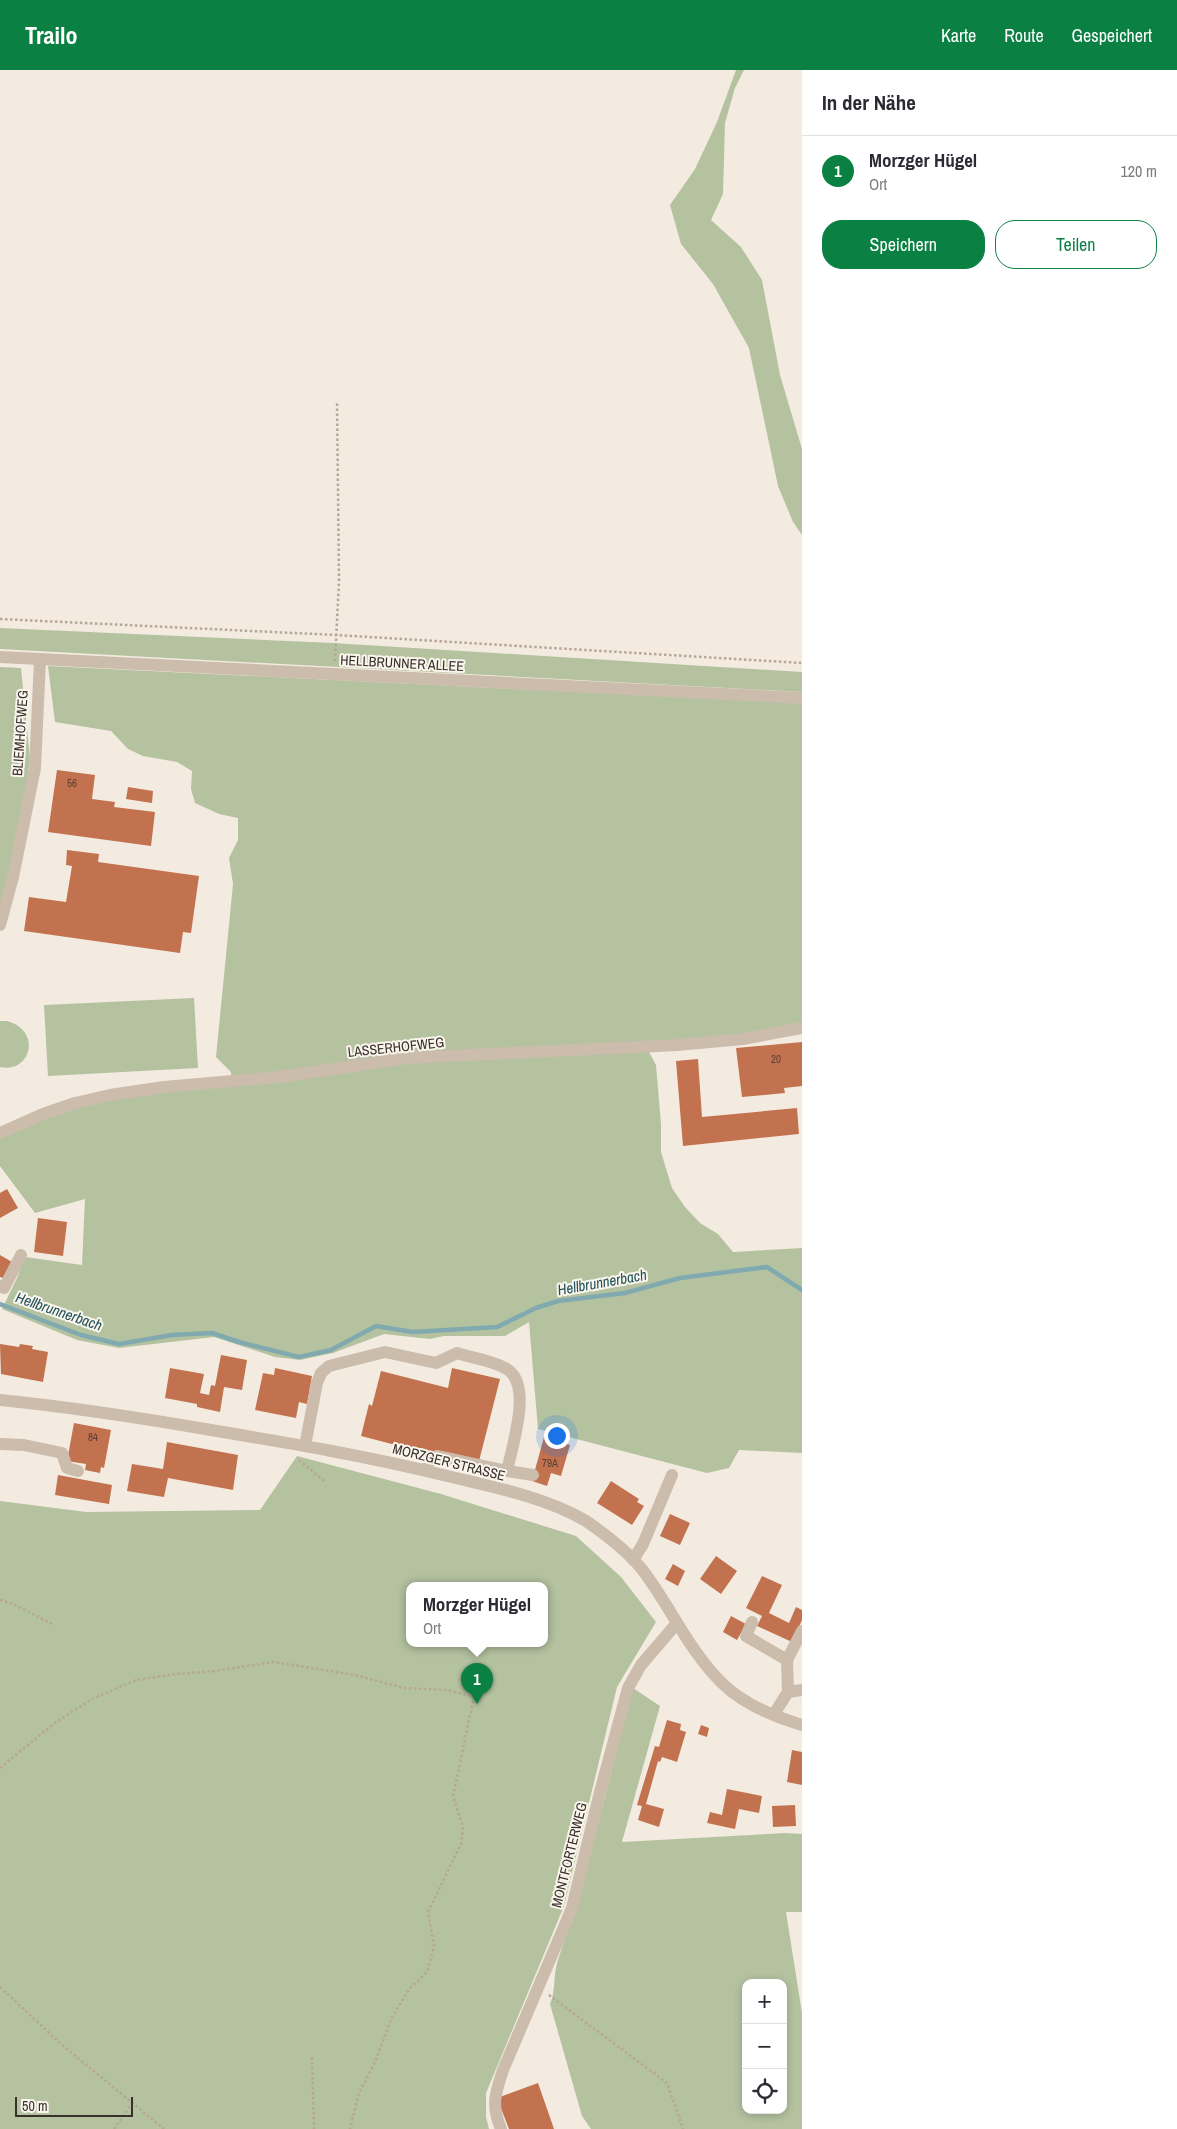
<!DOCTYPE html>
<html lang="de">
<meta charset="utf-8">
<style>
body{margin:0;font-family:"Archivo Narrow",sans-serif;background:#f7f7f7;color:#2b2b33}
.controls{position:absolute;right:15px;bottom:15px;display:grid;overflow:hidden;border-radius:10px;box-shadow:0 2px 8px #0003}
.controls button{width:45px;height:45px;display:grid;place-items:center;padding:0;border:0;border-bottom:1px solid #e1e1e2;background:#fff;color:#2b2b33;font:25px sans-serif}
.scale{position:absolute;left:15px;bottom:12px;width:118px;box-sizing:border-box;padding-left:5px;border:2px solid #39302b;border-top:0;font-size:14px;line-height:18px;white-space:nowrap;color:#39302b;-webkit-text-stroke:4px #faf5ed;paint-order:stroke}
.you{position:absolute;left:556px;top:1365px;width:18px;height:18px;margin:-12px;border:4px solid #fff;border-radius:50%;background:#1a73e8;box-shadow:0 0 0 8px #1a73e833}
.badge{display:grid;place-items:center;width:32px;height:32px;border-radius:50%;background:#0b8043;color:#fff;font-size:16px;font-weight:700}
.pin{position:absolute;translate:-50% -41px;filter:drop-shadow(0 1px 2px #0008)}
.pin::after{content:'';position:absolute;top:26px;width:18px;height:15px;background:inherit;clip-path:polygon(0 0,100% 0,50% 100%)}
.popup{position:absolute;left:406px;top:1512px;width:142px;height:65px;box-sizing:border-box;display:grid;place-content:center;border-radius:10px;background:#fff;filter:drop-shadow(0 1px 4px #0005);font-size:16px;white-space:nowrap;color:#7c7c81}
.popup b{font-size:19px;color:#2b2b33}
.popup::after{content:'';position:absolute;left:50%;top:100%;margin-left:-10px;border:10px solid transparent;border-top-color:#fff}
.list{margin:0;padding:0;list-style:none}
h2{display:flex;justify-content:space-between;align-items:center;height:65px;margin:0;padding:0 20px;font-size:21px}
h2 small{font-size:16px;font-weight:400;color:#7c7c81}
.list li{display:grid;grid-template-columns:32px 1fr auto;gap:15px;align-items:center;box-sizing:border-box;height:70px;padding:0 20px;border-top:1px solid #e1e1e2}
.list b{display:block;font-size:19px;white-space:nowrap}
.list p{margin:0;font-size:16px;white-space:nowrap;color:#7c7c81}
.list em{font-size:16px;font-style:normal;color:#7c7c81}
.actions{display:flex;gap:10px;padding:15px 20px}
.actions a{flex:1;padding:11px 0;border:1px solid #0b8043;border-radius:20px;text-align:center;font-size:18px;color:#0b8043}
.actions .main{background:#0b8043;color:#fff}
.icon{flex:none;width:28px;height:28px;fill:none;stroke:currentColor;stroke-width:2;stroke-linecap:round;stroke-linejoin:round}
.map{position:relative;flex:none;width:802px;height:2059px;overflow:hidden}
header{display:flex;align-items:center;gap:30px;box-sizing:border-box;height:70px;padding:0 25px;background:#0b8043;color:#fff}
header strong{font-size:24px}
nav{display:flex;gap:28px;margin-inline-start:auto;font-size:18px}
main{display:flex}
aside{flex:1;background:#fff}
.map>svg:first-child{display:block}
.green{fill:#b4c2a0;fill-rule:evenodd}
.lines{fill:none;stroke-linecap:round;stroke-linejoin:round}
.stream{stroke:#80aaaf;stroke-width:4.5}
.building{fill:#c2724f}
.path{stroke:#b7a696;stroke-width:2.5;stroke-dasharray:2.5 2.5;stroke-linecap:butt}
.minor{stroke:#cbbcac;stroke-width:12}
.labels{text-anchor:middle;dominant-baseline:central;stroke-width:4;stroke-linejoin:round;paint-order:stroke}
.number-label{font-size:11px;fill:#5b4034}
.street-label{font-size:14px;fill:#39302b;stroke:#faf5ed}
.water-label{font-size:15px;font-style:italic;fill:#21535a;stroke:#faf5ed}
</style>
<header>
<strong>Trailo</strong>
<nav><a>Karte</a><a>Route</a><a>Gespeichert</a></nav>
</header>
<main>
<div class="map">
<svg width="802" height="2059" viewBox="0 0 802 2059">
<rect width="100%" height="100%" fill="#f3ebe0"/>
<!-- green -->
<g class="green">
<path d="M736,0H744L735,18L725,53L723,124L711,150L741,177L762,210L780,305L802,379V465L793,452L778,416L749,278L713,214L681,174L670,135L695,99L717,52Z"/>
<path d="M0,558L333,573L802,602V622L0,579Z"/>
<path d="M48,596L802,633V962L648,980L656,995L661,1054V1082L672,1118L685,1137L700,1153L718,1164L733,1182L802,1178V1383L739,1380L729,1398L707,1403L538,1359L529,1252L505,1266H444L430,1269L384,1264L333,1283L300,1290L275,1287L214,1267L119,1278L77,1270L2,1239L17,1208L25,1187L82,1195L85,1129L35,1143L0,1096V1066L90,1032L232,1014L231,1002L216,987L233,814L229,788L238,770V748L219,744L195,733L191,719L192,701L177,692L143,686L128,679L111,661L55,652Z"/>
<path d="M0,597L21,598L30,689L23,739L0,839Z"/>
<path d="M194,928L198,998L48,1006L44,935Z"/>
<path d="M7,951C43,961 30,1004 0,997V951Z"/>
<path d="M297,1386L441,1424L576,1466L621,1507L656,1552L617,1617L564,1836L486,2023V2047L489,2059H0V1431L86,1442L260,1440ZM410,1515H544V1573H410Z"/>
<path d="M633,1618L660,1636L622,1772L785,1763L802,1764V1842H786L802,1943V2059H591L582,2046L550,1934C556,1921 553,1904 558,1890C588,1801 609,1709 633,1618ZM746,1913H783V2040H746Z"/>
</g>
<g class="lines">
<!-- stream -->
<path class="stream" d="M0,1234L81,1265L119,1274L172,1265L212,1263L239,1272L299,1287L331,1280L376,1256L413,1262L497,1257L536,1238L558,1231L625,1223L680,1208L767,1197L802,1220"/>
</g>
<!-- building -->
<g class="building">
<path d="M57,700L95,705L92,729L115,732L114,737L155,742L151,776L48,762Z"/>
<path d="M128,717L153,721L152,733L126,729Z"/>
<path d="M67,780L99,784L98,792L199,806L191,863L183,862L180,883L24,861L29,827L66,832L72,796L66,795Z"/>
<path d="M802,972V1016L784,1018L785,1023L742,1027L736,978Z"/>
<path d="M698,989L702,1047L797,1038L799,1064L683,1076L676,991Z"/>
<path d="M7,1119L18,1138L0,1148V1123Z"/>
<path d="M38,1148L67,1152L63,1186L34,1182Z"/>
<path d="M0,1185L12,1192L3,1208L0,1207Z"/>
<path d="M0,1274L19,1277L20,1274L33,1276L32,1279L48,1282L43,1312L1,1304Z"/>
<path d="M221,1285L247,1290L242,1320L224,1317L220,1342L197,1337V1334L165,1328L170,1298L204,1304L200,1323L209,1325L211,1315L215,1316Z"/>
<path d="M275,1298L312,1306L307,1334L299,1332L296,1348L255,1340L263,1303L274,1305Z"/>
<path d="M452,1298L500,1309L479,1391L435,1380L434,1385L361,1366L369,1334L372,1336L381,1301L448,1318Z"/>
<path d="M74,1353L111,1360L104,1398L101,1397L100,1403L85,1400L86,1394L67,1391Z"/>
<path d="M544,1367L570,1375L561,1406L551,1403L547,1416L532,1411Z"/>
<path d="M167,1372L238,1385L233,1420L168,1408L164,1427L127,1421L132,1394L163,1399Z"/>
<path d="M58,1405L112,1415L109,1434L55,1425Z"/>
<path d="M611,1411L639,1429L637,1432L644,1436L632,1455L597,1433Z"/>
<path d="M670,1444L690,1453L680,1475L660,1466Z"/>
<path d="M716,1486L737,1501L721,1524L700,1509Z"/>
<path d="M673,1494L685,1501L678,1516L665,1509Z"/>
<path d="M762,1506L782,1515L769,1543L789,1553L796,1537L802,1540V1550L792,1572L757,1556L762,1546L746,1538Z"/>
<path d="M731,1546L746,1554L737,1570L723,1562Z"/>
<path d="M667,1650L681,1654L680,1660L686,1662L677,1692L662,1687L660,1692L658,1691L646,1734L664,1739L659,1757L638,1750L642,1736L637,1735L655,1676L659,1677Z"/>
<path d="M701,1655L709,1658L707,1667L698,1664Z"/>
<path d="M792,1680L802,1682V1715L787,1712Z"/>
<path d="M727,1719L762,1726L759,1743L739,1739L735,1759L707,1753L710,1742L722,1745Z"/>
<path d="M795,1735L796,1756L773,1757L772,1736Z"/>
<path d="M538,2013L554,2059H509L497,2028Z"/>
</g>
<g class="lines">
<!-- path -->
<g class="path">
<path d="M0,549L336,565L802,593"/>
<path d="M335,591L339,511L337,331"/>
<path d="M299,1390L324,1411"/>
<path d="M0,1530L11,1533L52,1554"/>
<path d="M0,1698L56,1652L92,1629L136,1610L176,1604L214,1601L274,1592L355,1605L404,1618L447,1620L474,1627L453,1726L463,1758L461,1774L428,1842L434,1876L427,1902L410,1918L392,1947L375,1992L359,2023L350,2059"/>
<path d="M0,1917L62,1975L164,2059"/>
<path d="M549,1925L667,2013L683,2059"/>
<path d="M312,1987L314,2059"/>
<path d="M114,2059L132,2033"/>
</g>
<!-- minor -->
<g class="minor">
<path d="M0,587L802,628"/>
<path d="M0,855L13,807L35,698L40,590"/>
<path d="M0,1063L43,1044L75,1033L110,1025L164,1017L279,1007L408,988L677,975L743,969L802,958"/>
<path d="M0,1216L4,1218L21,1185"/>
<path d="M0,1330C71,1337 141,1348 211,1360C289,1373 367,1386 443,1405C489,1416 546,1427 586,1451C605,1464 626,1480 641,1498C670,1535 688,1580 722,1613C742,1633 775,1647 802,1655"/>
<path d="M0,1374L24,1375L62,1383L67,1398L78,1401"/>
<path d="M305,1376L317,1313L321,1303L329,1296L385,1282L436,1293L457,1283C472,1288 491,1290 505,1298C534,1312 512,1376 507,1401L438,1386L429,1391L427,1401"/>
<path d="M507,1401L533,1405"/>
<path d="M633,1490L643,1474L672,1405"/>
<path d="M752,1552L746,1566L787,1590"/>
<path d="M788,1622L802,1620"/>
<path d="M774,1644L788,1622L787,1590L802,1561"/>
<path d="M501,2059C491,2035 495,2024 503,2000L572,1838L600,1722L628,1618L641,1595L677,1553"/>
</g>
</g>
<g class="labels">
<!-- number labels -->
<g class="number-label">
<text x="72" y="713">56</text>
<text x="776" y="989">20</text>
<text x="93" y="1367">84</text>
<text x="550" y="1393">79A</text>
</g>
<!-- street labels -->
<g class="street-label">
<text transform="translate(402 593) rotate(3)">HELLBRUNNER ALLEE</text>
<text transform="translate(20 663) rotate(-86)">BLIEMHOFWEG</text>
<text transform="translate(396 977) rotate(-6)">LASSERHOFWEG</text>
<text transform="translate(449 1392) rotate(14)">MORZGER STRASSE</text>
<text transform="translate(569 1785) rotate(-76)">MONTFORTERWEG</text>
</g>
<!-- water labels -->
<g class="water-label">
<text transform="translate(602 1212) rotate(-10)">Hellbrunnerbach</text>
<text transform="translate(59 1241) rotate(19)">Hellbrunnerbach</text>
</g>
</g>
</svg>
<div class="controls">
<button>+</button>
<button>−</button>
<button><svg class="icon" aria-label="locate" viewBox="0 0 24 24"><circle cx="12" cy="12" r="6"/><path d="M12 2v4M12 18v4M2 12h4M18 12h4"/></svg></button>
</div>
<div class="scale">50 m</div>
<div class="you"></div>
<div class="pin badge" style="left:477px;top:1634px">1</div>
<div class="popup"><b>Morzger Hügel</b>Ort</div>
</div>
<aside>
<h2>In der Nähe<small></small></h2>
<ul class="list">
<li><span class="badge">1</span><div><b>Morzger Hügel</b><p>Ort</p></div><em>120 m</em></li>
</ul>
<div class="actions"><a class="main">Speichern</a><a>Teilen</a></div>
</aside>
</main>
